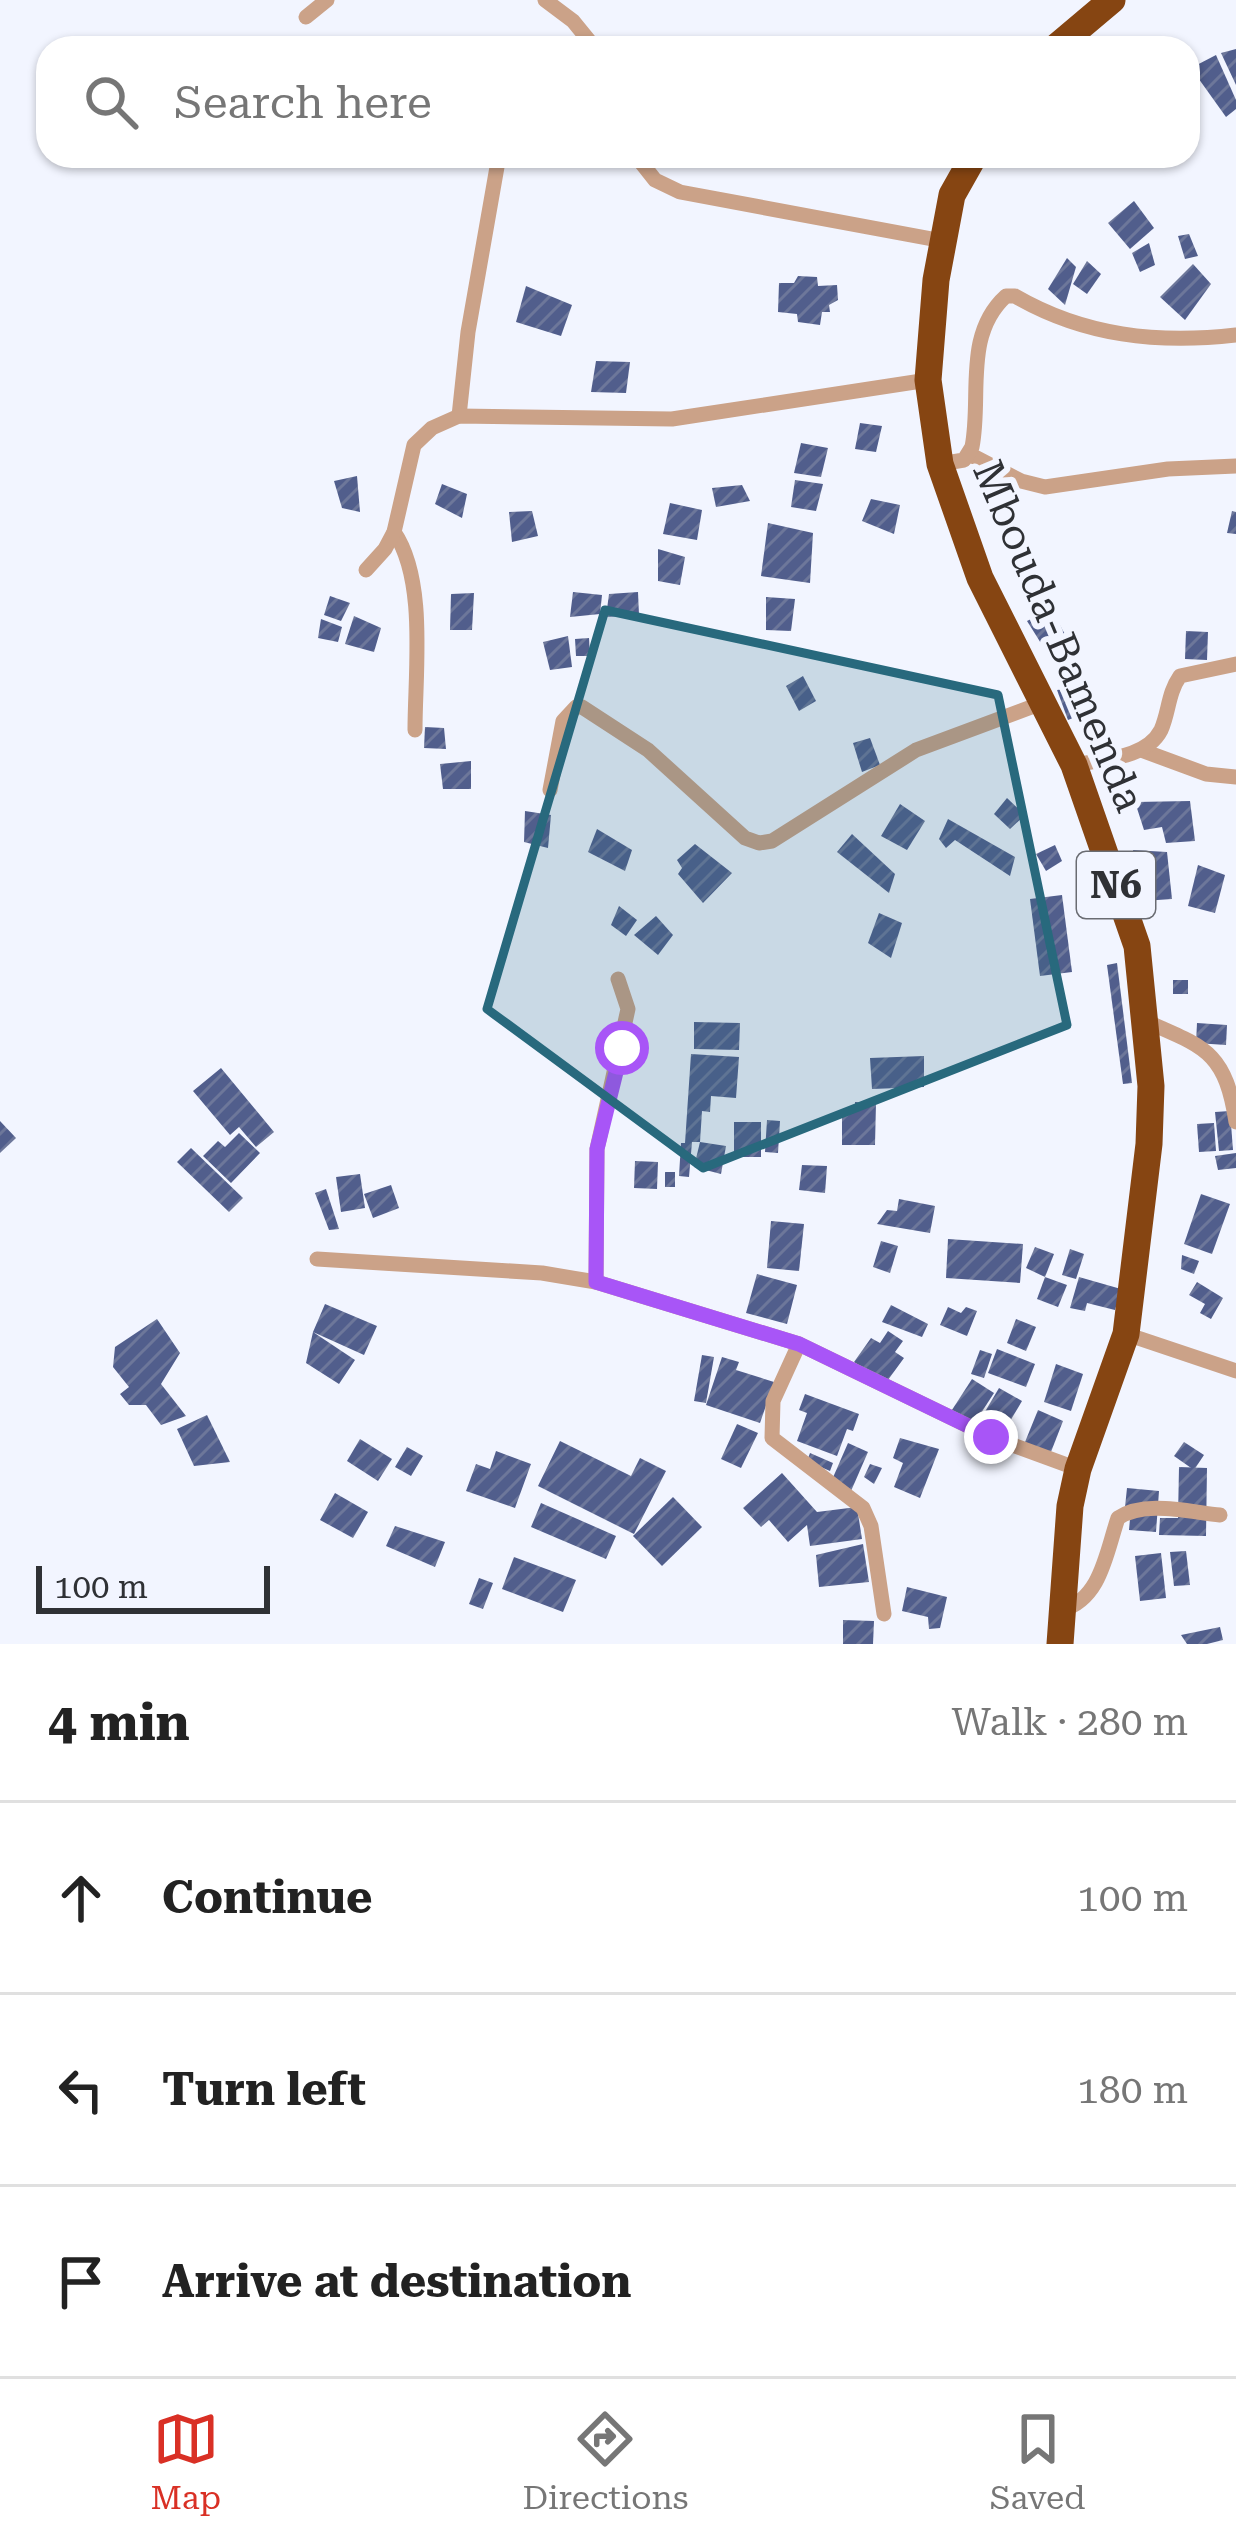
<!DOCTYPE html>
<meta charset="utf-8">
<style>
body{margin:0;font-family:"Roboto Serif",serif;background:#f2f2f2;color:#222}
.scale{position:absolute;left:36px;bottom:30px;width:234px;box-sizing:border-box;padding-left:12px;border:6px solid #2f3135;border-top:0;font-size:33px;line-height:42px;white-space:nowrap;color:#2f3135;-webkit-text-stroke:9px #f2f5ff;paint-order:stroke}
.stop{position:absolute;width:36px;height:36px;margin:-27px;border:9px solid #a855f7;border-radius:50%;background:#fff}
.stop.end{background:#a855f7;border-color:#fff;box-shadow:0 3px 12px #0008}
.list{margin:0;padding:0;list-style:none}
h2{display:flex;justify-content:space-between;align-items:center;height:156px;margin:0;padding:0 48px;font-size:51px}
h2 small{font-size:39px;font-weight:400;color:#767676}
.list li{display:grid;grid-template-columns:78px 1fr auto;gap:36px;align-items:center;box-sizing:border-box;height:192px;padding:0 48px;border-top:3px solid #e0e0e0}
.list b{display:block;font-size:45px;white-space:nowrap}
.list em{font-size:39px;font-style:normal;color:#767676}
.icon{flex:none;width:66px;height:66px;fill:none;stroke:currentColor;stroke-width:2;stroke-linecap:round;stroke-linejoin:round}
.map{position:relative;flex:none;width:1236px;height:1644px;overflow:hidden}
.search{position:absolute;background:#fff;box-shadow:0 3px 9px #0004;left:36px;right:36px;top:36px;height:132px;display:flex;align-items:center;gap:30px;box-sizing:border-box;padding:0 42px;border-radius:36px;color:#767676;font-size:45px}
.sheet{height:732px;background:#fff}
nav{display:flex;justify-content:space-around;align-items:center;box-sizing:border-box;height:168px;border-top:3px solid #e0e0e0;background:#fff;font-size:33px;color:#767676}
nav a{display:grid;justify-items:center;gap:6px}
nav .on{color:#d93025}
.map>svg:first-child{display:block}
.building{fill:url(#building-hatch)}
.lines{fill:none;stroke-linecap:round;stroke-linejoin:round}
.street{stroke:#cba288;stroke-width:15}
.highway{stroke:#864512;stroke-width:27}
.route{stroke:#a855f7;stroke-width:15}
.marked{fill:#28697d;fill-opacity:0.2;stroke:#28697d;stroke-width:9;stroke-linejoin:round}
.labels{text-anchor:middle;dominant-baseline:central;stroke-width:12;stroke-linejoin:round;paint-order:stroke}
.shield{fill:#f2f5ff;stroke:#6a6c72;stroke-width:3}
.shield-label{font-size:39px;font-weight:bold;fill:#2f3135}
.street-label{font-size:42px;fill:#2f3135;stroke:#f2f5ff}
</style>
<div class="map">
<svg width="1236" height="1644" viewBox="0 0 1236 1644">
<defs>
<pattern id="building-hatch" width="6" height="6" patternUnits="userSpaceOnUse" patternTransform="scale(3)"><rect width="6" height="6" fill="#515e8c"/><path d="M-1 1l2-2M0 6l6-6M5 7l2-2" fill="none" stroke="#6d779a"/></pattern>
</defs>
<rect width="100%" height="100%" fill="#f2f5ff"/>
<!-- building -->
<g class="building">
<path d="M1236,49V85L1221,53Z"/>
<path d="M1216,55L1236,100V109L1226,117L1191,68Z"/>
<path d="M1134,201L1154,228L1130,249L1108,223Z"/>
<path d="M1189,234L1198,256L1185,259L1178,236Z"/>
<path d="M1149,243L1155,265L1140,272L1132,253Z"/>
<path d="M1067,258L1076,267L1065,305L1048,289Z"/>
<path d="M1087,261L1101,274L1087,294L1073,284Z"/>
<path d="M1193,264L1211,284L1185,320L1160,297Z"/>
<path d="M798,276L817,277L818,286L837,285L838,300L829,305L830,312H822L820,325L798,322L797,314L778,312L779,283H794Z"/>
<path d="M526,286L572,305L561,336L516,322Z"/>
<path d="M596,361L630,362L626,393L591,392Z"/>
<path d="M860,423L882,426L876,452L855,449Z"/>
<path d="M801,443L828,448L821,477L794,473Z"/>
<path d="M357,476L360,512L342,508L334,481Z"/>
<path d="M795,480L823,484L816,511L791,507Z"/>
<path d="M442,484L467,494L462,518L435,504Z"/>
<path d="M742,485L750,501L716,507L712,488Z"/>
<path d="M871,499L900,505L894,534L862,521Z"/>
<path d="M670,503L702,510L697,540L663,534Z"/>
<path d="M532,511L538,536L512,542L509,512Z"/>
<path d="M1232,511L1236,512V534L1227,533Z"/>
<path d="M768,523L813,533L810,583L761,576Z"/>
<path d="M658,549L685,557L680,585L658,581Z"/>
<path d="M573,592L602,595L600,614L570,617Z"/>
<path d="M638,592L639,615L606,617L609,594Z"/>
<path d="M474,593L472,630H450L451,594Z"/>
<path d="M330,596L350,603L341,621L324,615Z"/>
<path d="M766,597L795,599L791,631L766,630Z"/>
<path d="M1051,609L1067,638L1044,648L1027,621Z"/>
<path d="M354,616L381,628L374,652L345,644Z"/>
<path d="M321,619L342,627L338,642L318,638Z"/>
<path d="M1186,631L1208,632L1207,660L1185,659Z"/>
<path d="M568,636L572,667L550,670L543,642Z"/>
<path d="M589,638L590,656H576L575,639Z"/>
<path d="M803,676L816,701L799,711L786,686Z"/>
<path d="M1077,687L1083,714L1068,720L1057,690Z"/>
<path d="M425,727L444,728L446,749L424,748Z"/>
<path d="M870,738L880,765L862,772L853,743Z"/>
<path d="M471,761V789H443L440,764Z"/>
<path d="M1007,798L1025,815L1010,829L994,814Z"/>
<path d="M1190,801L1195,841L1166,843L1162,827L1144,830L1135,802Z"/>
<path d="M900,804L925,821L907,850L881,836Z"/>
<path d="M525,811L551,815L548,848L524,842Z"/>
<path d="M948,819L1015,857L1010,876L955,840L946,848L939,839Z"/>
<path d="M597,829L632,850L625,871L588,852Z"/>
<path d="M852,834L895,874L889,893L837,852Z"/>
<path d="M695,844L732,873L703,903L678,874L682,868L677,860Z"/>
<path d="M1055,845L1062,861L1046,871L1036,854Z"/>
<path d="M1133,850L1167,852L1172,899L1143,901Z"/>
<path d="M1198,865L1225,875L1215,913L1188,906Z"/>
<path d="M1062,895L1072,972L1040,976L1030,899Z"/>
<path d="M619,906L637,920L626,936L611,925Z"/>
<path d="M879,913L902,923L891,958L868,943Z"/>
<path d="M656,916L673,935L658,955L634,935Z"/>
<path d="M1117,963L1132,1083L1123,1084L1107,965Z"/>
<rect x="1173" y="980" width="15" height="14"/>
<path d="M694,1022L740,1023L739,1050L694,1049Z"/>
<path d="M1197,1023L1227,1025L1226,1045L1196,1043Z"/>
<path d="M691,1054L739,1057L736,1098L711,1096L710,1112L702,1111L700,1142H692L689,1177L679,1176L681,1143H685Z"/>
<path d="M924,1056V1087L872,1089L870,1058Z"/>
<path d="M221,1068L274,1132L256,1147L239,1127L230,1135L193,1091Z"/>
<path d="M855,1102L876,1103L875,1145H842V1113H855Z"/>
<path d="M1230,1111L1233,1150L1219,1151L1215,1112Z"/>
<path d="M767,1120L780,1121L778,1153L765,1152Z"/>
<path d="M0,1121L16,1138L0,1153Z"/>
<rect x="734" y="1122" width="27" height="35"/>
<path d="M1214,1123L1216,1151L1199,1152L1197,1124Z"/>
<path d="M239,1133L260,1153L231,1183L203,1156L218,1141L225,1147Z"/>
<path d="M700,1142L726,1146L721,1174L694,1167Z"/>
<path d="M191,1148L243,1198L229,1212L177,1162Z"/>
<path d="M1236,1153V1168L1218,1170L1215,1156Z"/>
<path d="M635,1161L658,1162L657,1189L634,1188Z"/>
<path d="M802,1165L827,1166L825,1193L799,1190Z"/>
<rect x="665" y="1172" width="10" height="15"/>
<path d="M360,1174L365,1208L341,1212L336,1177Z"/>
<path d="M391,1185L399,1208L373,1218L364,1194Z"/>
<path d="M326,1189L339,1229L329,1230L315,1193Z"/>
<path d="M1201,1194L1230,1204L1212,1254L1184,1244Z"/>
<path d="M899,1199L935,1206L930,1233L877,1224L887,1210L897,1211Z"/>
<path d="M771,1221L804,1224L799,1271L767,1268Z"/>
<path d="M948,1239L1023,1244L1020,1283L946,1278Z"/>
<path d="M881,1241L898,1246L890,1273L873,1267Z"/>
<path d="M1035,1247L1054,1254L1045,1277L1026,1268Z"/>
<path d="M1070,1249L1084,1254L1076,1279L1062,1275Z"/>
<path d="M1182,1255L1199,1261L1194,1274L1181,1269Z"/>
<path d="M757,1274L797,1285L787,1324L746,1313Z"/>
<path d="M1045,1277L1067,1285L1058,1307L1037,1299Z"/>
<path d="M1079,1277L1121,1289L1115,1310L1087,1303L1085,1311L1070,1308Z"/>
<path d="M1197,1282L1223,1298L1211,1319L1200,1313L1205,1304L1189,1295Z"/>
<path d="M325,1304L377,1326L364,1355L313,1332L355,1360L339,1384L306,1363L313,1332Z"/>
<path d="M891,1305L928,1324L922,1337L882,1322Z"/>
<path d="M948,1307L961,1313L966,1307L977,1311L967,1336L940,1325Z"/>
<path d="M157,1319L180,1353L161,1384L186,1416L161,1425L146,1405H129L120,1394L129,1387L113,1367L115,1347Z"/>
<path d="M1016,1319L1036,1327L1026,1351L1007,1343Z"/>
<path d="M888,1331L903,1341L895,1352L904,1358L885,1384L854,1362L871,1338L880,1343Z"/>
<path d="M997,1349L1035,1364L1026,1387L988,1373Z"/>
<path d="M980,1350L992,1354L984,1378L971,1374Z"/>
<path d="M702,1355L714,1357L706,1403L694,1401Z"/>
<path d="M722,1357L739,1362L736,1370L774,1382L760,1423L706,1405Z"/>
<path d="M1056,1364L1083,1374L1071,1411L1044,1402Z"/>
<path d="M972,1379L994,1393L972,1427L950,1413Z"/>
<path d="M999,1388L1022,1401L1006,1428L983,1415Z"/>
<path d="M805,1394L859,1414L853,1431L847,1429L837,1456L797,1441L807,1413L799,1410Z"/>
<path d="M1038,1410L1063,1421L1049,1457L1023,1447Z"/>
<path d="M207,1415L230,1462L194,1466L177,1429Z"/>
<path d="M737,1424L758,1433L741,1468L721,1459Z"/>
<path d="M900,1438L939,1449L920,1498L894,1487L903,1463L893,1458Z"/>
<path d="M360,1439L392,1459L378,1481L347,1461Z"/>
<path d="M560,1441L631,1476L640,1458L666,1471L634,1534L538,1486Z"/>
<path d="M1184,1442L1204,1455L1194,1470L1174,1456Z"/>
<path d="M848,1443L868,1452L851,1491L831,1482Z"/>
<path d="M407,1447L423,1456L411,1476L395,1467Z"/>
<path d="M496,1451L531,1464L515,1508L466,1491L476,1464L490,1469Z"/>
<path d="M810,1453L833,1463L830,1471L807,1461Z"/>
<path d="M870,1464L882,1468L874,1484L864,1477Z"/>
<path d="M1179,1467L1207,1468L1206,1536L1159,1535L1160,1518H1178Z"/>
<path d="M782,1473L817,1512L857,1507L862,1539L810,1546L807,1525L788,1542L769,1520L761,1527L743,1508Z"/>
<path d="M1127,1488L1159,1491L1156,1532L1129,1530L1131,1508L1125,1507Z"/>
<path d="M335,1493L368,1512L353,1538L320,1520Z"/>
<path d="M673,1497L702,1527L662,1566L633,1536Z"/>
<path d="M541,1503L616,1536L606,1559L531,1527Z"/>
<path d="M395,1526L445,1542L435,1567L386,1546Z"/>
<path d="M863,1544L869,1582L819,1587L816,1555Z"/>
<path d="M1186,1551L1190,1585L1174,1586L1170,1552Z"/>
<path d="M1161,1553L1166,1598L1140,1601L1135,1556Z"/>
<path d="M514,1557L576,1580L563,1612L502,1589Z"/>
<path d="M479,1578L493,1583L483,1609L469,1604Z"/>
<path d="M907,1587L947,1597L940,1628L929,1629L928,1617L902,1611Z"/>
<path d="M843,1620L874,1621L873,1644H843Z"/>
<path d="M1220,1627L1223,1640L1207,1644H1187L1181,1635Z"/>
</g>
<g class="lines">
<!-- street -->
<g class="street">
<path d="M545,0L573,21L595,48"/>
<path d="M306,17L327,0"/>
<path d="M636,156L655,180L680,192L943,241"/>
<path d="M459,416L468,332L497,167"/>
<path d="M969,454L1021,481L1045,487L1168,469L1236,466"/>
<path d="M940,464L964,460L972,447C982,397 963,335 1006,296H1015C1084,336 1158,344 1236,335"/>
<path d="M394,532C427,580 415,672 415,730"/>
<path d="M366,570L385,549L394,532L414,445L432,428L459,416L672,419L928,380"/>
<path d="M1141,750L1206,774L1236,777"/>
<path d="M1074,765C1102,759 1146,759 1161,730C1169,712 1168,693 1180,676L1236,664"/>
<path d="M550,790L563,721L576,707H582L648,750L745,838L759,843L772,841L916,750L1042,703"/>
<path d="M1143,1020C1204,1047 1225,1050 1236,1122"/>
<path d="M317,1259L542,1273L596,1282L799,1344L991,1437L1078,1469"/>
<path d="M596,1282L597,1149L628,1009L618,979"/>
<path d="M1126,1334L1236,1371"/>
<path d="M799,1344L773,1401L772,1438L863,1508L871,1526L884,1614"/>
<path d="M1062,1610C1101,1599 1106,1553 1118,1518C1145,1500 1189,1512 1220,1515"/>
</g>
<!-- highway -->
<g class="highway">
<path d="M1055,48L1112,0"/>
<path d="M974,156L952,195L936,280L928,380L940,464L980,578L1074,765L1137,946L1151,1086L1149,1144L1126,1334L1078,1469L1070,1506L1060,1644"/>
</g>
</g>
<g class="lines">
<!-- route -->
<path class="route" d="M622,1048L597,1149L596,1282L799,1344L991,1437"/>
</g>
<!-- marked area -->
<path class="marked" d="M605,610L998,695L1067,1025L703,1168L487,1009Z"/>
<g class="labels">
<!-- shield labels -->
<rect class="shield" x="1077" y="852" width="78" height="66" rx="9"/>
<g class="shield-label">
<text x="1116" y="885">N6</text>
</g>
<!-- street labels -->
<g class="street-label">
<text transform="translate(1059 636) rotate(67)">Mbouda-Bamenda</text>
</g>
</g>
</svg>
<div class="scale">100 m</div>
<div class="stop" style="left:622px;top:1048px"></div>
<div class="stop end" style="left:991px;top:1437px"></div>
<div class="search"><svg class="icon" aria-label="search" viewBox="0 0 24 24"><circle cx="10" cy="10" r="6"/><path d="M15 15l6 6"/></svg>Search here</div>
</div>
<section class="sheet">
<h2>4 min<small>Walk · 280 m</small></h2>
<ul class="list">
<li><svg class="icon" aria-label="ahead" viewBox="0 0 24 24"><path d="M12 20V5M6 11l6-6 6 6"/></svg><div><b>Continue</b></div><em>100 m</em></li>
<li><svg class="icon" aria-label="left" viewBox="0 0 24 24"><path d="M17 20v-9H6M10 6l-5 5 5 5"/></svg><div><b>Turn left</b></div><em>180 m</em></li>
<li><svg class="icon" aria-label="arrive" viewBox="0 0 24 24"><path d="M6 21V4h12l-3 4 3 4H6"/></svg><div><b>Arrive at destination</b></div></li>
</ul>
</section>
<nav>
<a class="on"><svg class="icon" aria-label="map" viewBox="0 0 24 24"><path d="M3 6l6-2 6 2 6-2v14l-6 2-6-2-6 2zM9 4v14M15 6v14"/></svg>Map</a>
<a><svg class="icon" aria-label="directions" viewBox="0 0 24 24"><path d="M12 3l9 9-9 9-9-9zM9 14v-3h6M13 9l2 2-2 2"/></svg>Directions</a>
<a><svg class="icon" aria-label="saved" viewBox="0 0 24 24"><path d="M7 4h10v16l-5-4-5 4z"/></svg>Saved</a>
</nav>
